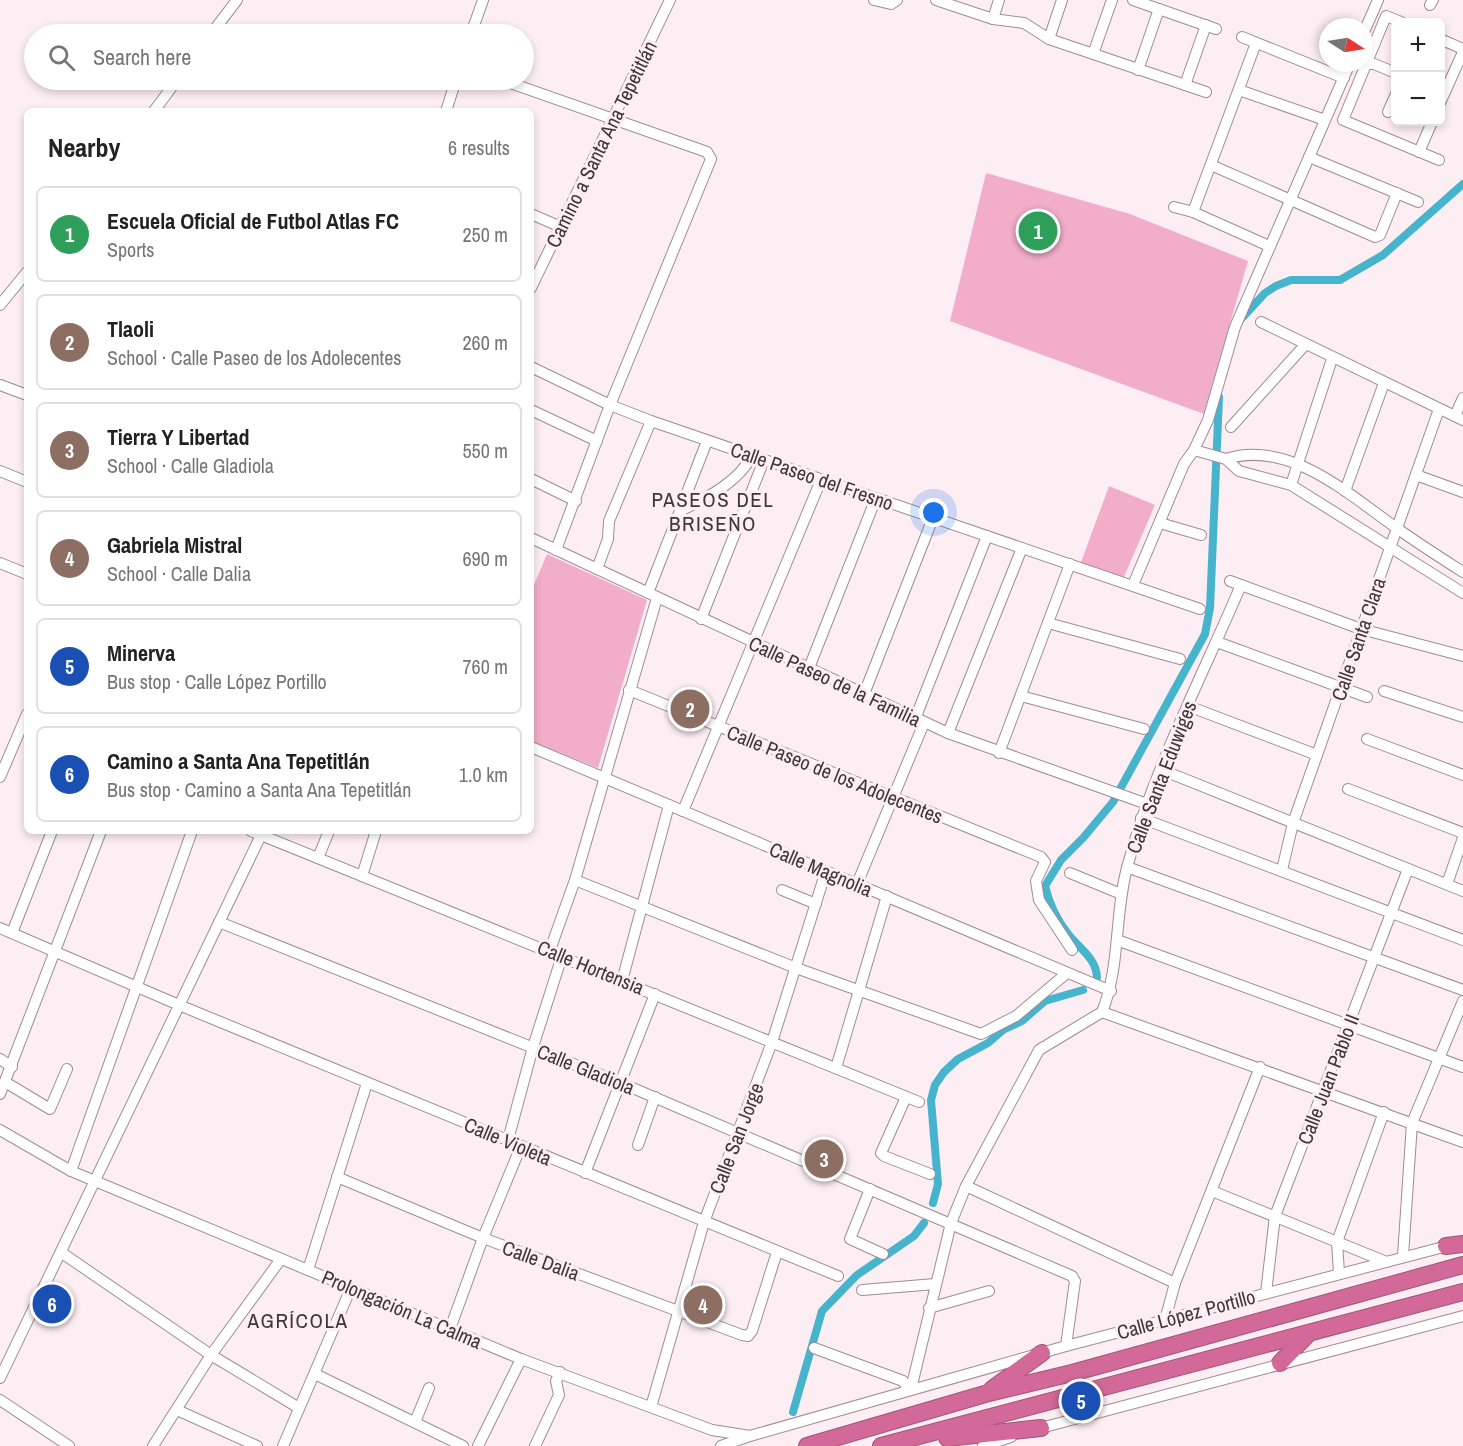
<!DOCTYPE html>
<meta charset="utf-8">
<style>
body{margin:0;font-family:"Archivo Narrow",sans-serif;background:#f6f6f6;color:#222}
.controls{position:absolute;right:18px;top:18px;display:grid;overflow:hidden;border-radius:9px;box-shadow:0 3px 9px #0003}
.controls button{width:54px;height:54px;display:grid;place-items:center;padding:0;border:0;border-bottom:2px solid #e0e0e0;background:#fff;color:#222;font:30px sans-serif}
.compass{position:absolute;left:1319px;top:18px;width:54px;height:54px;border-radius:50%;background:#fff;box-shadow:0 3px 9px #0003;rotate:102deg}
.you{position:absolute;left:934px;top:513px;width:21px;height:21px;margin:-15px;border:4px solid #fff;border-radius:50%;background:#1a73e8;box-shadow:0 0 0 9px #1a73e833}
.badge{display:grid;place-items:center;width:39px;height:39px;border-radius:50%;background:#d93025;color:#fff;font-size:20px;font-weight:700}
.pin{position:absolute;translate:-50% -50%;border:3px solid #fff;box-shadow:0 2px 6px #0006}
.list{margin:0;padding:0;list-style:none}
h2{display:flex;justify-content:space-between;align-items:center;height:78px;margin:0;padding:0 24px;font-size:26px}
h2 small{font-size:20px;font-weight:400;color:#767676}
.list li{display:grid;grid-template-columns:39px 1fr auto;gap:18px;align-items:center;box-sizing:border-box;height:96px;margin:0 12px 12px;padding:0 12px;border:2px solid #e0e0e0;border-radius:9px}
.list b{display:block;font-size:22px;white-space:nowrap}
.list p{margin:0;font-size:20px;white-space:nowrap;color:#767676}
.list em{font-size:20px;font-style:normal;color:#767676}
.icon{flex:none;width:33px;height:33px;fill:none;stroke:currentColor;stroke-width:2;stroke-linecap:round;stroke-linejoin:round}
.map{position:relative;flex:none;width:1463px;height:1446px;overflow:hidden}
.search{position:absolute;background:#fff;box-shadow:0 3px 9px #0003;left:24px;top:24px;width:510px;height:66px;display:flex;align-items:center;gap:15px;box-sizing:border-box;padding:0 21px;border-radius:33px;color:#767676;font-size:22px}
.panel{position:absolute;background:#fff;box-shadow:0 3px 9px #0003;left:24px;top:108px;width:510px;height:726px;border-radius:9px}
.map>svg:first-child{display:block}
.pitch{fill:#f2aec9}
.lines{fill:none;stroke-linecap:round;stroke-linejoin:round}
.canal{stroke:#46b4cd;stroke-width:8}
.minor-casing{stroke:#a28b94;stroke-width:12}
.highway-casing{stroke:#9f5777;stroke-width:18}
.minor{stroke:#fff;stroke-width:10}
.highway{stroke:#d26998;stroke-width:16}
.labels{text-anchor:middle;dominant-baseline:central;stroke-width:6;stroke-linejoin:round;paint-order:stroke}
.street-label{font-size:20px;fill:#3f3639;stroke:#fdeef4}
.neighbourhood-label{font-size:21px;letter-spacing:1.5px;fill:#3f3639;stroke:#fdeef4}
</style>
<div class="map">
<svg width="1463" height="1446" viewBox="0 0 1463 1446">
<rect width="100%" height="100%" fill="#fdeef4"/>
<!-- pitch -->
<g class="pitch">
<path d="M986,173L1130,214L1248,261L1204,414L950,321Z"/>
<path d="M1109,486L1155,505L1123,579L1080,565Z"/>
<path d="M547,554L647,600L598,768L531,741V592Z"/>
</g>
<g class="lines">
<!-- canal -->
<g class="canal">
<path d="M1242,318L1265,293L1276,286L1291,280H1340L1383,255L1463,184"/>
<path d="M1097,977C1096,958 1079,948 1068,934C1057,920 1049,903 1045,886L1061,860L1083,838L1113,802L1205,634L1210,608L1219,397"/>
<path d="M933,1203L938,1184L931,1100L935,1085L944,1072L958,1059L988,1043L1003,1030L1022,1021L1045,1001L1083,990"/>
<path d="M793,1412L822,1311L857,1275L914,1236L924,1223"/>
</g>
<defs>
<g id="minor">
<path d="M874,0L891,4L897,0"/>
<path d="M936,0L993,19L1024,23L1049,39L1206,92"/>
<path d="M1133,0L1216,29"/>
<path d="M1430,5L1433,0"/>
<path d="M993,19L999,0"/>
<path d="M1401,22L1386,16L1343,120L1439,160"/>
<path d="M1364,32L1378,0"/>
<path d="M211,34L237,0"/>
<path d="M471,34L483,0"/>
<path d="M1242,37L1344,78"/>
<path d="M1049,39L1062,0"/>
<path d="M1440,39L1463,49"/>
<path d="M1093,54L1112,0"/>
<path d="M1362,64H1374L1396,73"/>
<path d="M1138,70L1159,9"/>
<path d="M502,80L707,152L711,159L610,405L556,550"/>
<path d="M1185,85L1206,25"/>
<path d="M1239,90L1325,120"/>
<path d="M1440,103L1463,52"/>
<path d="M154,111L177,80"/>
<path d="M446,111L456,80"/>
<path d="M1388,112L1396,94"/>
<path d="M1419,152L1432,122"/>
<path d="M1309,157L1418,202"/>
<path d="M1211,165L1375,237L1380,235L1397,193"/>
<path d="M1174,207L1193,212L1269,246"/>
<path d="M1193,212L1256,43"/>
<path d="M531,214L561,227"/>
<path d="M531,288L670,0"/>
<path d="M0,305L27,272"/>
<path d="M1261,322L1463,420"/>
<path d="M531,367L610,405L651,421L1200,609"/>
<path d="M0,385L27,395"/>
<path d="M531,410L597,441"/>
<path d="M1455,416L1463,398"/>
<path d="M1231,427L1305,345"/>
<path d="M1194,450L1208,420L1235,327L1350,63"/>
<path d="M1226,459C1290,439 1349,495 1398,529C1419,544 1441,558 1463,572"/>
<path d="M0,471L27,482"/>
<path d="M1416,475L1463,492"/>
<path d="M531,479L576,501"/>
<path d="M1291,485L1332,359"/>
<path d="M1345,491L1384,383"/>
<path d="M682,510C707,498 740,481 752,455"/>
<path d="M1160,523L1201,535"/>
<path d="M531,538L948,733L1147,804"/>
<path d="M0,563L27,574"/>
<path d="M597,569L608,539L609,521L651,421"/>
<path d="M1230,581L1361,629L1463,656"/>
<path d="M1133,585L1184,464L1194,450L1226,459L1239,471L1291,485L1463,593"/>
<path d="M648,593L707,441"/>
<path d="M701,619L764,460"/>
<path d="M1048,623L1180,659"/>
<path d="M1217,642L1367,697"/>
<path d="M809,668L876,498"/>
<path d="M629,690L1041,857L1045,862L1036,881L1039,900L1072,950"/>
<path d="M1384,691L1463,717"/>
<path d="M864,694L933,518"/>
<path d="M1021,696L1144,729"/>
<path d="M1188,706L1317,755"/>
<path d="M915,719L987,536"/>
<path d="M948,733L1022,548"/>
<path d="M1367,739L1463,775"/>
<path d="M531,747L1111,991"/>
<path d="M999,753L1070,564"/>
<path d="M1162,770L1463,891"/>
<path d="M0,777L27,714"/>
<path d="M1348,789L1463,833"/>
<path d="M683,811L821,480"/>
<path d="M1141,818L1463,940"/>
<path d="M251,831L919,1102"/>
<path d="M318,858L329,831"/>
<path d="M1127,867L1463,990"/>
<path d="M1282,870L1293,823L1439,409"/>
<path d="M1070,873L1121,894"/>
<path d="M362,876L376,831"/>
<path d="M575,880L796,968L981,1034L1016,1016L1067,973"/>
<path d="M857,884L924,723"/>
<path d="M1447,884L1463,838"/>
<path d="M782,890L816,904"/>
<path d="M219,922L621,1083L1072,1276L1075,1281L1066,1346"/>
<path d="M0,928L179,1005L838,1276"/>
<path d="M12,933L52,831"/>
<path d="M1117,940L1463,1067"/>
<path d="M550,950L575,880L657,598"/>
<path d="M622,981L669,805"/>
<path d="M1102,1012C1121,965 1114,913 1128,864C1154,768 1202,677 1241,585"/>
<path d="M1102,1012L1463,1142"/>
<path d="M0,1059L12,1067"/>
<path d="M836,1068L887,896"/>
<path d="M5,1082L50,1109L67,1069"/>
<path d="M0,1094L101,831"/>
<path d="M906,1097L881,1153L884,1156L930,1174"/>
<path d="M0,1130L71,1171L521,1359L712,1430L750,1436L1066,1346L1451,1245"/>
<path d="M508,1140L533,1047L562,956"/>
<path d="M638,1145L655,1097"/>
<path d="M71,1171L192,831"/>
<path d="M585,1173L655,994"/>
<path d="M337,1177L483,1238L742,1335L748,1336L752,1331L777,1252"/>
<path d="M966,1186L1175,1283"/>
<path d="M870,1189L850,1239L883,1254"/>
<path d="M1212,1191L1384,1261"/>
<path d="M62,1253L211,1355L299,1408"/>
<path d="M1403,1256L1412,1123L1463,1001"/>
<path d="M308,1270L367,1083"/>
<path d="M1339,1273L1337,1242L1384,1112"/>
<path d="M862,1290L935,1284"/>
<path d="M1266,1293L1275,1216L1408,869"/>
<path d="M929,1308L989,1291"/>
<path d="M1165,1320L1175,1283L1260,1067"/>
<path d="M450,1329L483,1238L521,1146"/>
<path d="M814,1348L903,1381L909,1390"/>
<path d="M315,1374L463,1446"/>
<path d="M0,1378L263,831"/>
<path d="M911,1389L951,1223L966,1186L1039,1050L1102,1012"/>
<path d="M0,1400L69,1446"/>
<path d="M651,1407L704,1222L772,1042L826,871"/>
<path d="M177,1410L257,1446"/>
<path d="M415,1422L429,1388"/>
<path d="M1037,1429L1463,1316"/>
<path d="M153,1446L211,1355L281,1259"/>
<path d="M283,1446L351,1288"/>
<path d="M478,1446L521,1359"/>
<path d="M535,1446L559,1395L556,1381L560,1372"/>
<path d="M721,1446L747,1437"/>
<path d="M983,1446L1011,1437"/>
</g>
<g id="highway">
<path d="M1446,1246L1463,1244"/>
<path d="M1280,1363L1308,1334"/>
<path d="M992,1389L1042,1353"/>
<path d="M947,1438L1041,1428"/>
<path d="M807,1446L985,1394L1072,1373L1463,1265"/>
<path d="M881,1446L1463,1292"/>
</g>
</defs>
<!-- minor casing -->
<use href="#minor" class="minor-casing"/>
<!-- highway casing -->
<use href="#highway" class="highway-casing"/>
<!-- minor -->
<use href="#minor" class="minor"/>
<!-- highway -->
<use href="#highway" class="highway"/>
</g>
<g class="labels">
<!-- street labels -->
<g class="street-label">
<text transform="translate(601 144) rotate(-64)">Camino a Santa Ana Tepetitlán</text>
<text transform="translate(812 476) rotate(19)">Calle Paseo del Fresno</text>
<text transform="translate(1358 639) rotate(-71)">Calle Santa Clara</text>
<text transform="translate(835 681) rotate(25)">Calle Paseo de la Familia</text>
<text transform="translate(835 774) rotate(22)">Calle Paseo de los Adolecentes</text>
<text transform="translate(1161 777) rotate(-69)">Calle Santa Eduwiges</text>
<text transform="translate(821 869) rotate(23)">Calle Magnolia</text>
<text transform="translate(591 967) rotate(22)">Calle Hortensia</text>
<text transform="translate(586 1069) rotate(22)">Calle Gladiola</text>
<text transform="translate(1328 1079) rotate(-69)">Calle Juan Pablo II</text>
<text transform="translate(736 1138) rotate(-69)">Calle San Jorge</text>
<text transform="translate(508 1141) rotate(23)">Calle Violeta</text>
<text transform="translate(541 1260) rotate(20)">Calle Dalia</text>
<text transform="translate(402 1309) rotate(23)">Prolongación La Calma</text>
<text transform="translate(1186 1314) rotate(-15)">Calle López Portillo</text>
</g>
<!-- neighbourhood labels -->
<g class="neighbourhood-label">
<text x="713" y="499">PASEOS DEL<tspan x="713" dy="24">BRISEÑO</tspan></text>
<text x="298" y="1320">AGRÍCOLA</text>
</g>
</g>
</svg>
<div class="controls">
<button>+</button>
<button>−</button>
</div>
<svg class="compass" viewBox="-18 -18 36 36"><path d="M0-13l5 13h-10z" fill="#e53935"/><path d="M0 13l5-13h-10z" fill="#767676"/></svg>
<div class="you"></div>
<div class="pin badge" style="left:1038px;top:231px;background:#2e9e5b">1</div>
<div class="pin badge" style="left:690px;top:709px;background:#8d6e63">2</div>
<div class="pin badge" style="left:824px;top:1159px;background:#8d6e63">3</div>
<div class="pin badge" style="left:703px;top:1305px;background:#8d6e63">4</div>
<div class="pin badge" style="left:1081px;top:1401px;background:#1a4fb4">5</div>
<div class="pin badge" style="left:52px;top:1304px;background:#1a4fb4">6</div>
<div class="search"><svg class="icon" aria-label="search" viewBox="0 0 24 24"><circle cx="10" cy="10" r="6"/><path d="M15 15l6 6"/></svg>Search here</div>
<section class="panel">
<h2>Nearby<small>6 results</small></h2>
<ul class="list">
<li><span class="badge" style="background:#2e9e5b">1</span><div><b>Escuela Oficial de Futbol Atlas FC</b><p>Sports</p></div><em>250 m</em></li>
<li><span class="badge" style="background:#8d6e63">2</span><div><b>Tlaoli</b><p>School · Calle Paseo de los Adolecentes</p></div><em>260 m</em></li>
<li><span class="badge" style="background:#8d6e63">3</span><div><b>Tierra Y Libertad</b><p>School · Calle Gladiola</p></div><em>550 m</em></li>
<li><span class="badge" style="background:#8d6e63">4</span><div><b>Gabriela Mistral</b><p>School · Calle Dalia</p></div><em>690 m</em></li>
<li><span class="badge" style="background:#1a4fb4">5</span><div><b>Minerva</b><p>Bus stop · Calle López Portillo</p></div><em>760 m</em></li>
<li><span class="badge" style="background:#1a4fb4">6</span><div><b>Camino a Santa Ana Tepetitlán</b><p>Bus stop · Camino a Santa Ana Tepetitlán</p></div><em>1.0 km</em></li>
</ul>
</section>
</div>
